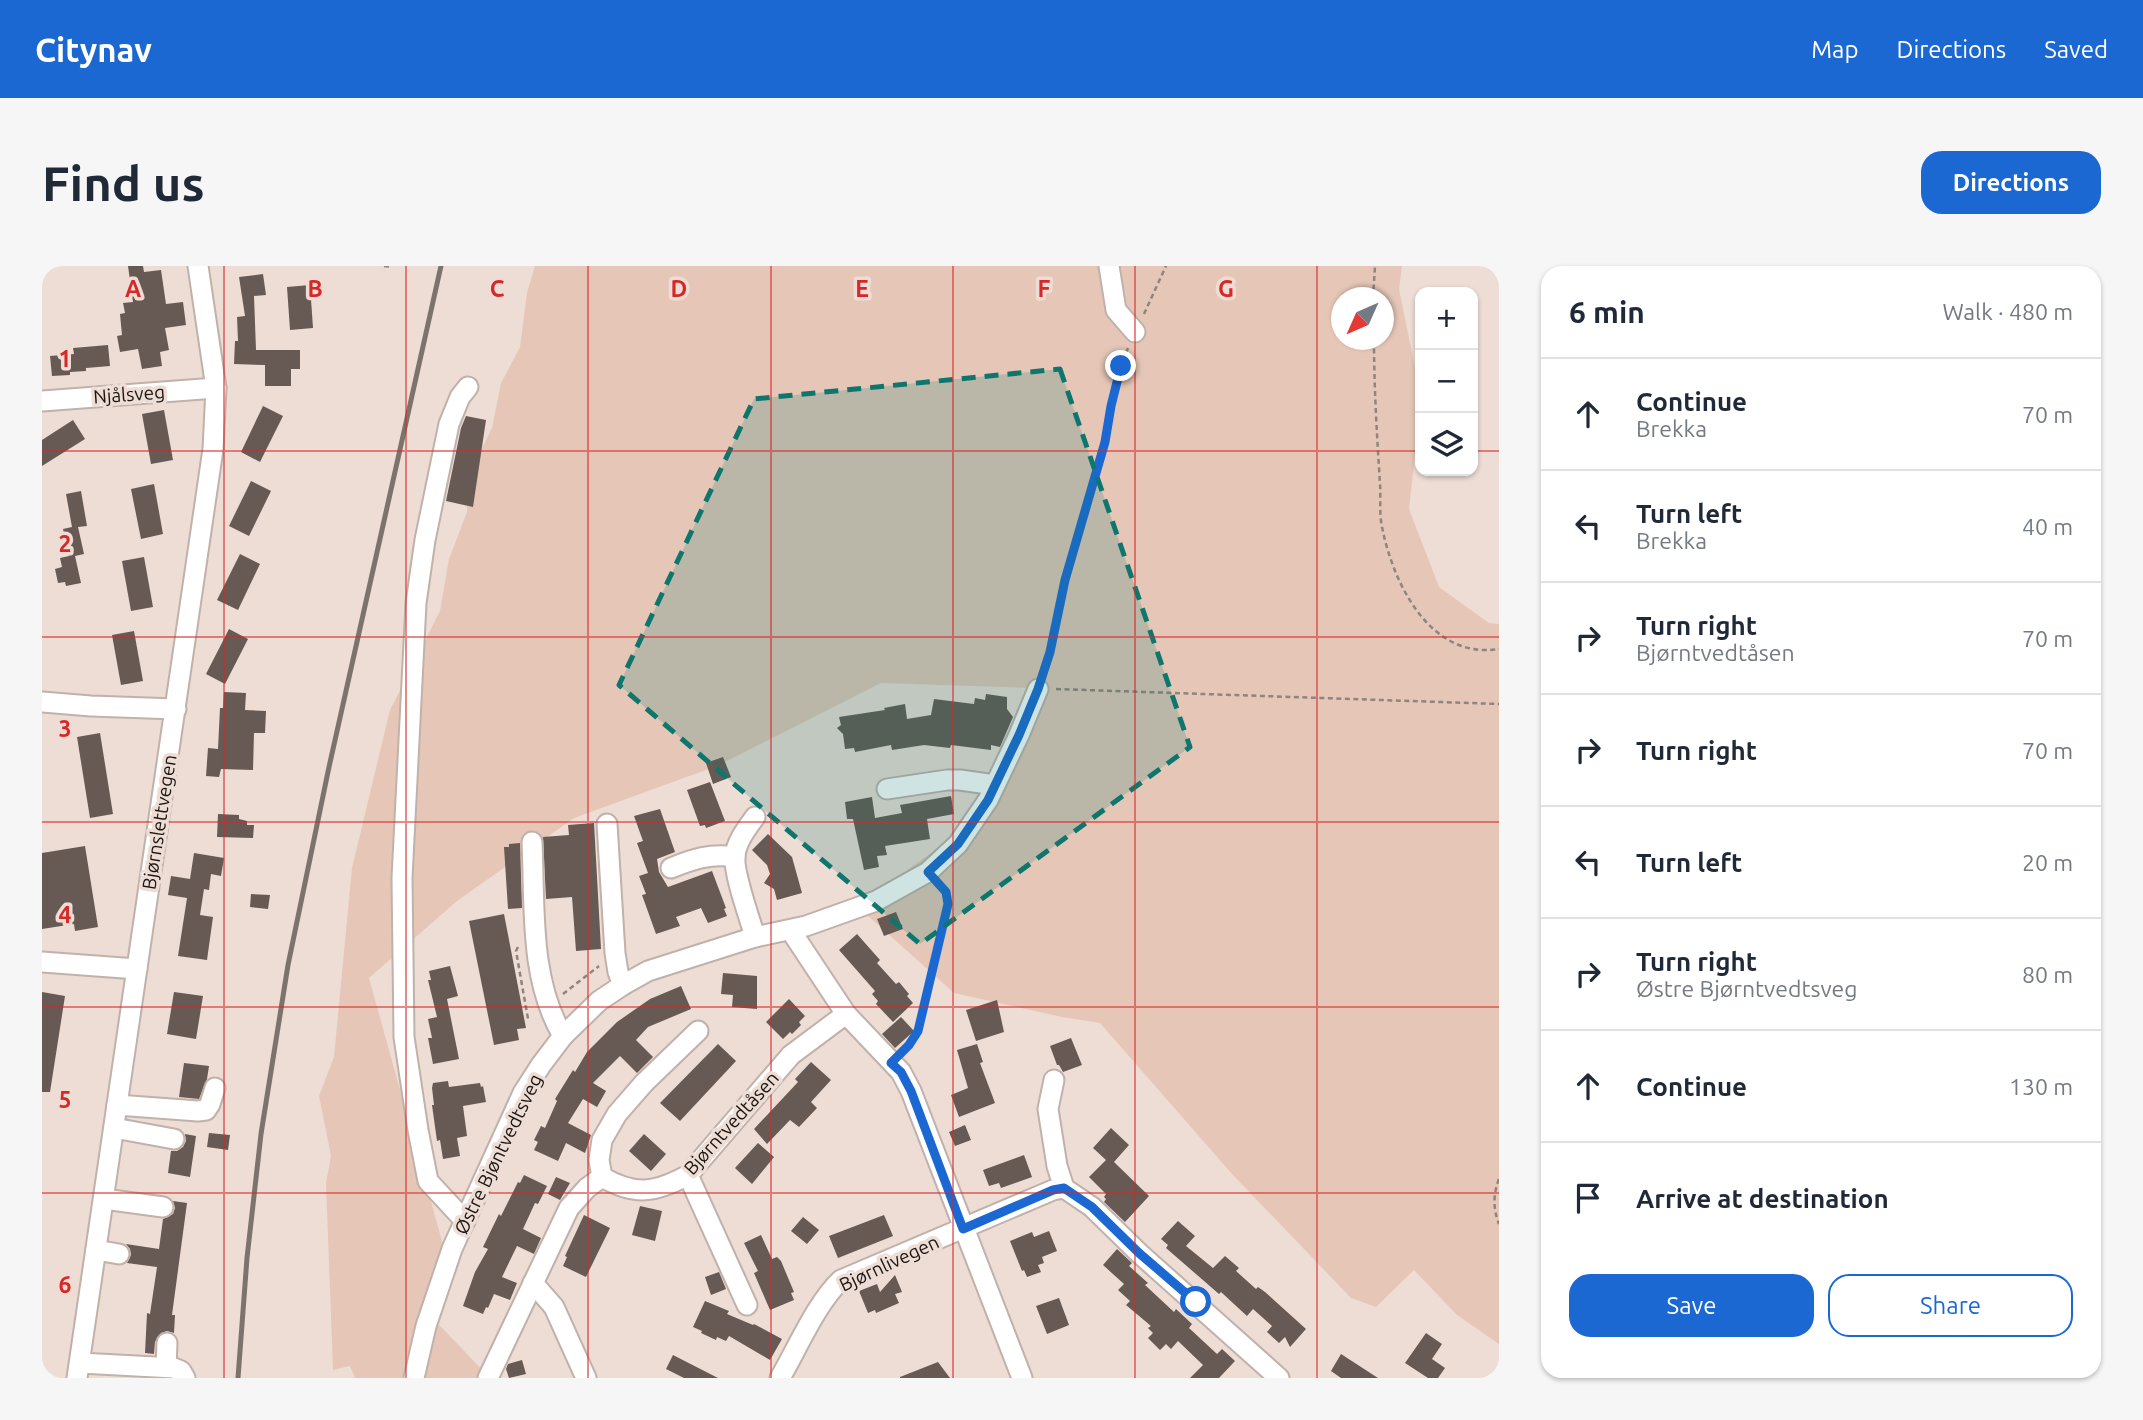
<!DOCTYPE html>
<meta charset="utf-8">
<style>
body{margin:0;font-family:Ubuntu,sans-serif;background:#f6f6f7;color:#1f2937}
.controls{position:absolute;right:21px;top:21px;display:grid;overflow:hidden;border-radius:14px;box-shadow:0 2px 5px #0004}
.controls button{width:63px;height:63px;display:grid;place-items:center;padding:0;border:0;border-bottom:2px solid #e0e1e3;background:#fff;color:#1f2937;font:35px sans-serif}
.compass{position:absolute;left:1289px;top:21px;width:63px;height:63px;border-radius:50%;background:#fff;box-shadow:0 2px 5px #0004;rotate:225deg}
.stop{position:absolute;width:21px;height:21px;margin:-16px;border:5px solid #1c68d3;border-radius:50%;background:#fff}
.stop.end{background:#1c68d3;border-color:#fff;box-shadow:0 2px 7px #0008}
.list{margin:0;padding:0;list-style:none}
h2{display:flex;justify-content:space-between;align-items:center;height:91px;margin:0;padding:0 28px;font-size:30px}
h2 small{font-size:23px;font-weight:400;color:#747a83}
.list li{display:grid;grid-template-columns:46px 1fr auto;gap:21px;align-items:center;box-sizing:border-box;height:112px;padding:0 28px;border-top:2px solid #e0e1e3}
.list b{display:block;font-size:26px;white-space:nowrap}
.list p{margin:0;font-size:23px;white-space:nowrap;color:#747a83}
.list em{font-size:23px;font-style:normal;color:#747a83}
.actions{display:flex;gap:14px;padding:21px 28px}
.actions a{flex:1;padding:16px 0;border:2px solid #1c68d3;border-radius:21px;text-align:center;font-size:24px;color:#1c68d3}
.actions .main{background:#1c68d3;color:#fff}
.icon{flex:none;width:38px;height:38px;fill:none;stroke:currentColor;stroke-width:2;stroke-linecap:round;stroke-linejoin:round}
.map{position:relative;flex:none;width:1457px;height:1112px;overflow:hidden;border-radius:21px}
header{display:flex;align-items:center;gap:42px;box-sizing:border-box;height:98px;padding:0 35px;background:#1c68d3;color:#fff}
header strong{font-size:33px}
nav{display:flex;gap:38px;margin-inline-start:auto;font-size:24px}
.intro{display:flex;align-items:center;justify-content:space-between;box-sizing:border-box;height:168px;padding:0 42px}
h1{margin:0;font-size:49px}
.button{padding:18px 32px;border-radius:21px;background:#1c68d3;color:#fff;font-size:24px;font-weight:700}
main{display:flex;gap:42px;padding:0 42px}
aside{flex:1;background:#fff;border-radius:21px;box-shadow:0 2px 5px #0004}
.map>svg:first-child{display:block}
.green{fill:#e6c7b7;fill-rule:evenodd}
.building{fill:#675953}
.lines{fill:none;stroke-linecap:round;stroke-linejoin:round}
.minor-casing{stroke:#c0b1aa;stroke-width:23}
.path{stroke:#8f847e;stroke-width:2.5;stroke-dasharray:5 3.5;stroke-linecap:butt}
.minor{stroke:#fff;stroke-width:19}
.rail{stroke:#7d736d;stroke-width:5}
.route{stroke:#1c68d3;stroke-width:9}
.marked{fill:#0f766e;fill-opacity:0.2;stroke:#0f766e;stroke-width:5;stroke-dasharray:14 9;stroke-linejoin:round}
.grid{fill:none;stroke:#d62828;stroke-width:2;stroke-opacity:0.55}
.labels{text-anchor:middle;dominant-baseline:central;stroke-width:7;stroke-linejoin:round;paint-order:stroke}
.street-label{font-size:19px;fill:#1b1613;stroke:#edddd5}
.grid-label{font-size:23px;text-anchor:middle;font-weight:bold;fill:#d62828;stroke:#edddd5;stroke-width:7;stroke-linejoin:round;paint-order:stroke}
</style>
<header>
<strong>Citynav</strong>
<nav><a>Map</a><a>Directions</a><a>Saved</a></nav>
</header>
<div class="intro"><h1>Find us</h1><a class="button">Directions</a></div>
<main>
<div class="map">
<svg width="1457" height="1112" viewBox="0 0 1457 1112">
<rect width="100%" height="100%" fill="#edddd5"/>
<!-- green -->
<path class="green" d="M493,0H1360L1357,23L1378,126V143L1367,243L1397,321L1447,357L1457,358V1078L1415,1049L1372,1004L1334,1041L1309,1032L1190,908L1058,757L1020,751L912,727L815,640L945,547L989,422L839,417L675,500L532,552L415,635L327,712L403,986L381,1042L448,1112H313L308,1100L291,1104L284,917L289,890L277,830L292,791L310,602L348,444L398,345L407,293L425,246L426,210L450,162L459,117L478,81L485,27ZM1300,32H1342V74H1300Z"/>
<!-- building -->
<g class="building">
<path d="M86,0H101L102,6L119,4L124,38L141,36L144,59L123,62L127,84L118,86L120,100L100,103L96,83L78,86L75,70L80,69L78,48L83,47L81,37L91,36Z"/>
<path d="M221,8L224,29L212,30L214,84H258V103H249V120H223V99L192,98L193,75H196L195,51L203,50L197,11Z"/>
<path d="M268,19L271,62L248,64L245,21Z"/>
<path d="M66,79L68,100L44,102V105L28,106V109L10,110L8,90L32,88L31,82Z"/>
<path d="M221,140L241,150L218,196L199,186Z"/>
<path d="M122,144L131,194L109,198L100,148Z"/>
<path d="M424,150L444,154L431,241L404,235L419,162Z"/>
<path d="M31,154L43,173L0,200V174Z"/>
<path d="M209,215L229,225L207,270L187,260Z"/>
<path d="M112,218L121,268L99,273L89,223Z"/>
<path d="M39,225L45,260L36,261L42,288L33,290L39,317L24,320L23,316L16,317L13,303L20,301L18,292L27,290L21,263L30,261L24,228Z"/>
<path d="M198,288L218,298L196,344L175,334Z"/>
<path d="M102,291L111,341L89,345L80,295Z"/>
<path d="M187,363L206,373L183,418L164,408Z"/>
<path d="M92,365L101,415L79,419L70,369Z"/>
<path d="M182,426L204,427L203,444L224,445L223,467H212L211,504L179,503L177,511L164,510L166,482L176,483L178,442H181Z"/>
<path d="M944,428L965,431V443L971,451L958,481L949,479V484L909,479L908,482L882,479L850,484L849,479L813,486L812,482L803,483L801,468L795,462L799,459L797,451L843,444L842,442L863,438L865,453L889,449L892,433L932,438L933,432L943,434Z"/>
<path d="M58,467L71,548L48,552L35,471Z"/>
<path d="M681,491L689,511L671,518L664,497Z"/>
<path d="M668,516L683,555L664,562L663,559L658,560L645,524Z"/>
<path d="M909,530L912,548L885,553L888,573L843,580L845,589L835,590L837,601L822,604L811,553H805L803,536L830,531L833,552L860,547L858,539Z"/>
<path d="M618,543L633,586L615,593L617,606L626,621L670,605L684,642L682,643L685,650L666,657L659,642L634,651L638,660L614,668L600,629L604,628L597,610L606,607L595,577L601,575L592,550Z"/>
<path d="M176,548L197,549V553L205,555V559H212L211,572L175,571Z"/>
<path d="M552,557L559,683L534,685L530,631L504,633L501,571L527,569L526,559Z"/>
<path d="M726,568L750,591L760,627L735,634L732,623L722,617L728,608L725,599L710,584Z"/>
<path d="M478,577L480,642L466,643L462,581H467V578Z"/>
<path d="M43,580L56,661L33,665L32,658L0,663V587Z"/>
<path d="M152,587L182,592L179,610L169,608L167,624L162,623L158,649L171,651L165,694L136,690L145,632L126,629L129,610L148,613Z"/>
<path d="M209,628L228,629L226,643L208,641Z"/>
<path d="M854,646L861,663L842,670L835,653Z"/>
<path d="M462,648L484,762L475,763L477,774L452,779L427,655Z"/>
<path d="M815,668L838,694L835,697L854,718L857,716L867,728L865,730L871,737L851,756L834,738L836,735L830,728L833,725L797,684Z"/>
<path d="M408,700L416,730L405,733L417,793L391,798L386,772H390L386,753L395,751L386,714H389L387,705Z"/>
<path d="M681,707L715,710V743L690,741L691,729L679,728Z"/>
<path d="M639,720L649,743L606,761L594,774L611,791L595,807L578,790L551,817L564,825L555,841L541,833L526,857L549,869L543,887L524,877L516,895L492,884L496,876L492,874L499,860L503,862L515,835L513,833L531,804L533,806L545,786L575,756L608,733Z"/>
<path d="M0,726L23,730L8,826H0Z"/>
<path d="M132,726L161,730L154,773L125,768Z"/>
<path d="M747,733L763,750L757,756L759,759L750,768L748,766L741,773L724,756Z"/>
<path d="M955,734L962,766L934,775L924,744Z"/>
<path d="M859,751L872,765L853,782L840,768Z"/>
<path d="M1029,772L1040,799L1021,806L1017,799H1015L1008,780Z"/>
<path d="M676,778L694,795L638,855L618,837Z"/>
<path d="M935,778L941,796L938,797L953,837L917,851L909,829L926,822L915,784Z"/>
<path d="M769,796L789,814L769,836L775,842L757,861L748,854L725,878L712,863L756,816L753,813Z"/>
<path d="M142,797L167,800L165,813L157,833L137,831Z"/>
<path d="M406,815L407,821L438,817L439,821L441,820L444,836L421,840L425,870L415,872L418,890L401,893L398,874L395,875L390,839H392L390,822L391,817Z"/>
<path d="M923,859L929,874L913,880L907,866Z"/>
<path d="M1069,862L1087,879L1072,896L1107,930L1083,956L1062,936L1064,933L1062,931L1064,928L1047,911L1064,894L1051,882Z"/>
<path d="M167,867L188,869L186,884L165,881Z"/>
<path d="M143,868L154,870L148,911L126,907L129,885H135L141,881L144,875Z"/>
<path d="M602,868L624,888L609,905L587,885Z"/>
<path d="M716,877L732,891L710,918L693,902Z"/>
<path d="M982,889L990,911L959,922L957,917L947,920L941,904Z"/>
<path d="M482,909L505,920L496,938L493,937L481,963L499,972L492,988L475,980L460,1011L475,1017L468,1034L452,1028L446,1042L444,1041L441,1048L421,1040L433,1006L446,983L441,981L457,948L459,950L476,916L478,917Z"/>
<path d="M514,911L528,917L518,934L506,928Z"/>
<path d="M131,935L145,937L130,1049H133L132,1067L125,1065L119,1067L113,1076L112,1088L103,1087L105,1047L108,1048L115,1001L85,997L89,989L88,983L84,978L117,983L121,953L131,948L133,942Z"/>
<path d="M598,940L620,945L613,975L590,969Z"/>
<path d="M542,949L568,962L544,1011L521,1000L525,991L523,990Z"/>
<path d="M842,949L851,970L796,992L787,970Z"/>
<path d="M761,951L777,964L765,978L749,965Z"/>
<path d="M1136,955L1153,970L1144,980L1171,1002L1183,990L1197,1002L1194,1005L1214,1023L1216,1021L1223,1026L1264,1063L1248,1081L1243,1071L1237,1077L1225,1066L1230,1060L1211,1043L1205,1050L1179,1026L1177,1028L1124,982L1126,979L1119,973Z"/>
<path d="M1007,965L1015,985L1000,991L1002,997L996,999L999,1006L985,1011L982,1004L980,1005L968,975L990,966L992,971Z"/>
<path d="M719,969L730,993L735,991L739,995L752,1026L749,1027L752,1034L728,1044L712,1007L716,1005L702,977Z"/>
<path d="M1075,983L1090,997L1087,1000L1106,1017L1103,1019L1132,1046L1134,1043L1150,1058L1147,1062L1175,1088L1180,1083L1193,1095L1177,1112H1148L1161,1099L1136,1075L1129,1083L1124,1078L1118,1084L1106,1072L1111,1067L1106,1062L1109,1060L1084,1039L1088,1035L1076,1024L1082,1018L1061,999Z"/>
<path d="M677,1006L684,1023L669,1029L663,1011Z"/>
<path d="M853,1009L860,1026L853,1028L857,1037L834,1047L833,1044L826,1047L817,1025L835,1018L838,1026Z"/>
<path d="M1017,1032L1027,1059L1005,1068L994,1040Z"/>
<path d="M663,1035L687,1045L685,1048L711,1059L712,1058L740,1073L728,1094L687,1070L684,1075L675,1071L674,1074L659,1067L660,1065L651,1061Z"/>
<path d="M1384,1067L1400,1078L1390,1093L1403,1102L1396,1112H1386L1363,1097Z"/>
<path d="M1299,1088L1336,1112H1299L1289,1105Z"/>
<path d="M631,1089L676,1112H642L624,1103Z"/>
<path d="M480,1094L484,1108L467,1112L464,1103L466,1098Z"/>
<path d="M896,1096L908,1112H858V1111Z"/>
</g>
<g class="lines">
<defs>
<g id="minor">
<path d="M1067,0L1074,44L1093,66"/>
<path d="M0,135L174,122"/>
<path d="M0,436L49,440L134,443"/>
<path d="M845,523L905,514H918L953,519"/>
<path d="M713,551C705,562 694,576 693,590C691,607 708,653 713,671"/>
<path d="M565,558L573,687L576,706L581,719"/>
<path d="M490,576C493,640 487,713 521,770"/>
<path d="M629,602C651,593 669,587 693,591"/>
<path d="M749,665L804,748L859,806L869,825L980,1112"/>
<path d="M0,696L95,703"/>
<path d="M656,765L602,817L575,848L560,874L557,894L560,911C593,930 613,927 646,909L749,789L804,748"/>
<path d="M1012,814L1006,843L1015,900L1022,922"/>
<path d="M75,839L156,845L164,844L168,838L173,822"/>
<path d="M72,862L132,873"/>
<path d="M646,909L705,1039"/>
<path d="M62,933L121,941"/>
<path d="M423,955L386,915L376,864L362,771L360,612L374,337L383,274L407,158L418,131L426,121"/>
<path d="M54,984L77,988"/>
<path d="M491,1017L512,1041L544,1112"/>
<path d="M38,1097L132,1102L139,1105L143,1112"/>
<path d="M124,1101L125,1077"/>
<path d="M35,1112L171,183L174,122L156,0"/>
<path d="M372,1112L384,1060L410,983L481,827L499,799L521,770L557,735L581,719L606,705L713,671L764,660L834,635L886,606L916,578L946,534L977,469L996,423"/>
<path d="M446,1112L527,942L545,922L560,911"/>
<path d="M738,1112C755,1083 775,1036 799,1014L1011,924L1022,922L1050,941L1097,987L1237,1112"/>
</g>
</defs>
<!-- minor casing -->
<use href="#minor" class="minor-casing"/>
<!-- path -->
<g class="path">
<path d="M342,0L350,1"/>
<path d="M1331,32L1333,0"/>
<path d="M1102,48L1124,0"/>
<path d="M1332,74C1332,122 1335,170 1338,218C1339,232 1337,247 1340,261C1351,317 1388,394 1457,383"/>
<path d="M1001,407C1010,376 1015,345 1023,314C1035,267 1053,222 1063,175C1070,144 1074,113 1086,82"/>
<path d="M1014,423L1457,438"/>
<path d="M476,681L474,685L486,753"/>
<path d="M521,728L557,700"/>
<path d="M863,783L876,765L906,638L904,626L898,618"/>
<path d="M1457,913C1451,928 1451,943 1457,958"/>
</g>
<!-- minor -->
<use href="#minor" class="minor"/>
<!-- rail -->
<path class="rail" d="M196,1112L205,992L219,868L246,699L287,501L399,0"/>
</g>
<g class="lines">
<!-- route -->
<path class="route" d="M1079,100L1069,140L1063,176L1023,314L1008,386L996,423L977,469L946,534L916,578L886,606L904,626L906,638L876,765L867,779L849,797L859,806L869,825L921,963L1011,924L1022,922L1050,941L1097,987L1154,1036"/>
</g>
<!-- marked area -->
<path class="marked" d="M1018,103L1148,481L878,678L577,419L712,133Z"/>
<!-- grid -->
<path class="grid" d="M182,0V1112M364,0V1112M546,0V1112M729,0V1112M911,0V1112M1093,0V1112M1275,0V1112M0,185H1378M1431,185H1457M0,371H1457M0,556H1457M0,741H1457M0,927H1457"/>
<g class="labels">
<!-- street labels -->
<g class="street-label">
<text transform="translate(87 128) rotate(-4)">Njålsveg</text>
<text transform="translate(117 556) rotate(-81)">Bjørnslettvegen</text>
<text transform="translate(689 857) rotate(-48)">Bjørntvedtåsen</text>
<text transform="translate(456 888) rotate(-64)">Østre Bjøntvedtsveg</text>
<text transform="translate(847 997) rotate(-25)">Bjørnlivegen</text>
</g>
</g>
<g class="grid-label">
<text x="91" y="31">A</text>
<text x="273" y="31">B</text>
<text x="455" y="31">C</text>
<text x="637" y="31">D</text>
<text x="820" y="31">E</text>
<text x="1002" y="31">F</text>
<text x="1184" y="31">G</text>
<text x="23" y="101">1</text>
<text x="23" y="286">2</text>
<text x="23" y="471">3</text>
<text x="23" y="657">4</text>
<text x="23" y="842">5</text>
<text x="23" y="1027">6</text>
</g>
</svg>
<div class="controls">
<button>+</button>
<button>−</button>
<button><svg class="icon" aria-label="layers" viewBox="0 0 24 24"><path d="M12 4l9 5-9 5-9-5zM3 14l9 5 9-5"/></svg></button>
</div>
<svg class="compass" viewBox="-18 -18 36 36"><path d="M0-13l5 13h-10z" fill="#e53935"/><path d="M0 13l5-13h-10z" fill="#747a83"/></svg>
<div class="stop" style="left:1154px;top:1036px"></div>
<div class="stop end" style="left:1079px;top:100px"></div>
</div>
<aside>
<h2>6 min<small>Walk · 480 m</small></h2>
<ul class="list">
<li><svg class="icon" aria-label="ahead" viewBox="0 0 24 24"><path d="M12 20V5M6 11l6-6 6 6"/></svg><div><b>Continue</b><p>Brekka</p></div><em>70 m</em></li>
<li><svg class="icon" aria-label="left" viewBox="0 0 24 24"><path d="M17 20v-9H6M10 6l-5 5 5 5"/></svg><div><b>Turn left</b><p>Brekka</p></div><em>40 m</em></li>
<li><svg class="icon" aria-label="right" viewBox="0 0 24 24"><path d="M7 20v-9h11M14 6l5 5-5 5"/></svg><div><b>Turn right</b><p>Bjørntvedtåsen</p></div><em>70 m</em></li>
<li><svg class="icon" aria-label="right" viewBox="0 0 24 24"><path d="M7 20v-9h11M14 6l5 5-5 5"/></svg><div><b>Turn right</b></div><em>70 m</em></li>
<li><svg class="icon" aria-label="left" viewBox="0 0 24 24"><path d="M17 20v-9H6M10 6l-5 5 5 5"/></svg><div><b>Turn left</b></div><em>20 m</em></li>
<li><svg class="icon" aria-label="right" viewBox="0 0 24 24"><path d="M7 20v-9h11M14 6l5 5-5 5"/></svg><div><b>Turn right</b><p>Østre Bjørntvedtsveg</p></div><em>80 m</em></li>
<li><svg class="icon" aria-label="ahead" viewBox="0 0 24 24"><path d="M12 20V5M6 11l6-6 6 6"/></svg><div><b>Continue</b></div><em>130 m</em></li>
<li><svg class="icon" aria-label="arrive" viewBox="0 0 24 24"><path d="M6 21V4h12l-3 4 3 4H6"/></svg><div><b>Arrive at destination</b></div></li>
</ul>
<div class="actions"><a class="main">Save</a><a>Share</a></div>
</aside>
</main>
